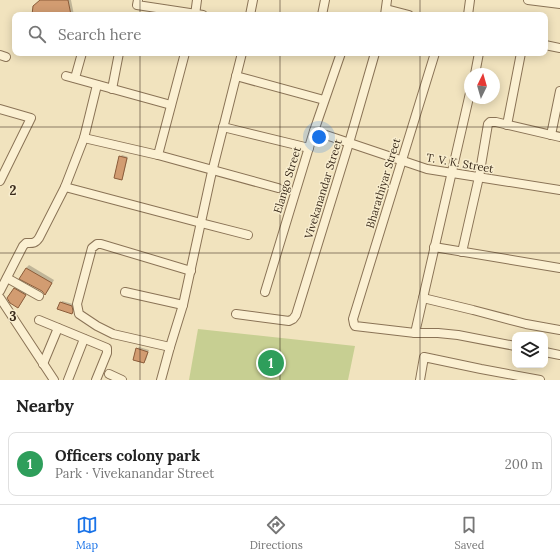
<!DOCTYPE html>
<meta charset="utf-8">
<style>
body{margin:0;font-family:Lora,serif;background:#f2f2f2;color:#222}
.controls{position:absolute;right:12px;bottom:12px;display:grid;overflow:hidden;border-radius:8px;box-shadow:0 2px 10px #0003}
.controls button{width:36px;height:36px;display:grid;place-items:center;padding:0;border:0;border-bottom:1px solid #e0e0e0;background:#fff;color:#222;font:20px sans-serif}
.compass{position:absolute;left:464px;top:68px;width:36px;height:36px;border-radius:50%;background:#fff;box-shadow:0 2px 10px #0003;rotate:5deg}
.you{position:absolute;left:319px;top:137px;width:14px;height:14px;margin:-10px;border:3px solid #fff;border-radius:50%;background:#1a73e8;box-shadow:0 0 0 6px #1a73e833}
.badge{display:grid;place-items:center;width:26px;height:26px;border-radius:50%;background:#1a73e8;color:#fff;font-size:13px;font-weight:700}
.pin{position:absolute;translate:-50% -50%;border:2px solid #fff;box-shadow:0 1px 4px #0006}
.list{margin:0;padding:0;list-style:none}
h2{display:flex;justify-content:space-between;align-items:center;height:52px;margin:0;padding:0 16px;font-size:17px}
h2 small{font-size:13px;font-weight:400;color:#767676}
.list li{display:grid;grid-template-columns:26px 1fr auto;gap:12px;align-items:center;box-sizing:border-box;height:64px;margin:0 8px 8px;padding:0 8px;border:1px solid #e0e0e0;border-radius:8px}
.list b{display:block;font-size:15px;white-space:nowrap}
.list p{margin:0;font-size:13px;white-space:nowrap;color:#767676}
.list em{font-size:13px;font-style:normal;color:#767676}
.icon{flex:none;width:22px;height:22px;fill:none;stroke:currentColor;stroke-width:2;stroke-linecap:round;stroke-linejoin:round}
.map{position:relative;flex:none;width:560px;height:380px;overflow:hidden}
.search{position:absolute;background:#fff;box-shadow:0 2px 10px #0003;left:12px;right:12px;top:12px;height:44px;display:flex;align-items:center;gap:10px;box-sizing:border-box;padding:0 14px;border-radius:8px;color:#767676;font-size:15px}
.sheet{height:124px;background:#fff}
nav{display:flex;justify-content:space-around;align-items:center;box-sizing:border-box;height:56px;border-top:1px solid #e0e0e0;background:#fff;font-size:11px;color:#767676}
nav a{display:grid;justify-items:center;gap:2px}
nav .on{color:#1a73e8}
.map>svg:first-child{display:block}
.green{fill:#c7cf92}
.shadow{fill:#0003}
.building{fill:#d29c71;stroke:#8b5c3a}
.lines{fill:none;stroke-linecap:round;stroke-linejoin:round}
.street-casing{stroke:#8a7356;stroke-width:10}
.street{stroke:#fbf0d2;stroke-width:8}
.grid{fill:none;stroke:#392a1b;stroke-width:1;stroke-opacity:0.55}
.labels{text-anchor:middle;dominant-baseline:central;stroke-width:3;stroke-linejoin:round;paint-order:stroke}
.street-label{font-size:11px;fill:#392a1b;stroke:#f8edce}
.grid-label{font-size:13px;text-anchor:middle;font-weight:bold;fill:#392a1b;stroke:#f8edce;stroke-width:3;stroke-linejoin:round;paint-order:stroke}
</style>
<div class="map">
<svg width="560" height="380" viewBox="0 0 560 380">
<rect width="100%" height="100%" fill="#f1e3be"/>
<!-- green -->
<path class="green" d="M198,329L355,346L348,380H189Z"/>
<!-- shadow -->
<g class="shadow">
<path d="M41,0H71L74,15H33Z"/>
<path d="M122,155L128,157L123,177L121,179L120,157Z"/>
<path d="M29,265L54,280L48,291L45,294L26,268Z"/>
<path d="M16,287L27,293L20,305L14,289Z"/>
<path d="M62,301L73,304L74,308L71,313L61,303Z"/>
<path d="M139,347L149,350L146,360L144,362L137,349Z"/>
</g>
<!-- building -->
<g class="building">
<path d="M40,0H68L71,15H32L33,6Z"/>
<path d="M119,156L127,158L122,180L114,178Z"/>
<path d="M26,268L52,283L45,295L42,291L19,279Z"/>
<path d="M14,288L26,295L18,308L10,303L7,298Z"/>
<path d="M60,302L72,306L73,311L72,314L57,309Z"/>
<path d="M136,348L148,352L144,363L133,360Z"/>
</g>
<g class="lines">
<defs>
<g id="street">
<path d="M138,0L137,5L203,15"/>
<path d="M528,0L560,4"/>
<path d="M386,9L409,15"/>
<path d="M195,15L197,0"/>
<path d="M250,15L253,0"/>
<path d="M322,15L325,0"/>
<path d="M385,15L387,0"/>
<path d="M468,15L470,0"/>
<path d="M545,45L560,48"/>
<path d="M435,53L353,319L354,324L355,326L415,333H438L458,335L515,346"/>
<path d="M0,55L6,57"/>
<path d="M475,74L479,53"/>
<path d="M66,76L171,105"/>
<path d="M236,76L324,100"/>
<path d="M75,78L82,53"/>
<path d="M112,89L119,53"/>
<path d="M0,109L31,118L0,181"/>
<path d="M507,125L521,53"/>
<path d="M223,127L309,148"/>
<path d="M314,131L427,169L560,190"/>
<path d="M551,135L560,91"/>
<path d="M84,138L158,155L185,53"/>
<path d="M158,155L278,188"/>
<path d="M65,187L201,223L248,235"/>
<path d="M434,247L560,268"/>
<path d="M462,252L479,177L488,124L490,122H496L560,137"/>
<path d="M7,278L39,296"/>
<path d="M0,291L23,246L26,243C32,243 35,244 39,238L65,187L84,138L97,85"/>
<path d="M125,292L183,305"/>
<path d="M265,292L314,131L341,53"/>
<path d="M0,298L54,380"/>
<path d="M423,298L473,310L526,324L560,330"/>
<path d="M236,314L289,321L293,319L296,315L349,143L375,53"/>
<path d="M39,320L107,348V353L96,380"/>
<path d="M415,333L470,93"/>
<path d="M170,347L113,334L97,326L79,314L77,304L92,248L97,244H101L191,271"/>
<path d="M545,352L560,355"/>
<path d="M43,364L58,328"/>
<path d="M109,374L122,380"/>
<path d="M68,380L84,339"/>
<path d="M161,380L170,347L183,305L211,176L242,53"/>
<path d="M420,380L424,357L481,369L540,380"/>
</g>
</defs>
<!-- street casing -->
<use href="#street" class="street-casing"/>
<!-- street -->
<use href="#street" class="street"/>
</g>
<!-- grid -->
<path class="grid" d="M140,0V15M280,0V15M420,0V15M140,53V380M280,53V380M420,53V380M0,127H560M0,253H560"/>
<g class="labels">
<!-- street labels -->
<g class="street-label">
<text transform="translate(460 163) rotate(10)">T. V. K. Street</text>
<text transform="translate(287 180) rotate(-73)">Elango Street</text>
<text transform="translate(383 183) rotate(-73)">Bharathiyar Street</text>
<text transform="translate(323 189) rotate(-73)">Vivekanandar Street</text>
</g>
</g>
<g class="grid-label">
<text x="13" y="195">2</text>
<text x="13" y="321">3</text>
</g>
</svg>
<div class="controls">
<button><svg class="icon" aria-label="layers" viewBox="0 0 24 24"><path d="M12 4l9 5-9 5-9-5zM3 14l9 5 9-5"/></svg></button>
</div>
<svg class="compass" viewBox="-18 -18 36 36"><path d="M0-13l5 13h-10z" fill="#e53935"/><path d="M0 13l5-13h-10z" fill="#767676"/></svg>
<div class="you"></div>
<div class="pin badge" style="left:271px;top:363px;background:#2e9e5b">1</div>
<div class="search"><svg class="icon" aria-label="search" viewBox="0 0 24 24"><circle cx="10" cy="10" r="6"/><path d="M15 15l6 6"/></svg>Search here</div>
</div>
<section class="sheet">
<h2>Nearby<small></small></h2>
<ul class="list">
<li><span class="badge" style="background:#2e9e5b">1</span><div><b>Officers colony park</b><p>Park · Vivekanandar Street</p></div><em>200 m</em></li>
</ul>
</section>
<nav>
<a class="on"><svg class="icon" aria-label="map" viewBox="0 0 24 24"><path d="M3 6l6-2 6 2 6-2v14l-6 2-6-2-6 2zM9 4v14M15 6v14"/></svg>Map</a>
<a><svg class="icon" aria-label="directions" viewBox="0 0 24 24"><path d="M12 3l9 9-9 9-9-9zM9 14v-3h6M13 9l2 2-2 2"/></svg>Directions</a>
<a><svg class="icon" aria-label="saved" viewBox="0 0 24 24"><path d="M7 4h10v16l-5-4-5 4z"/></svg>Saved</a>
</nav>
